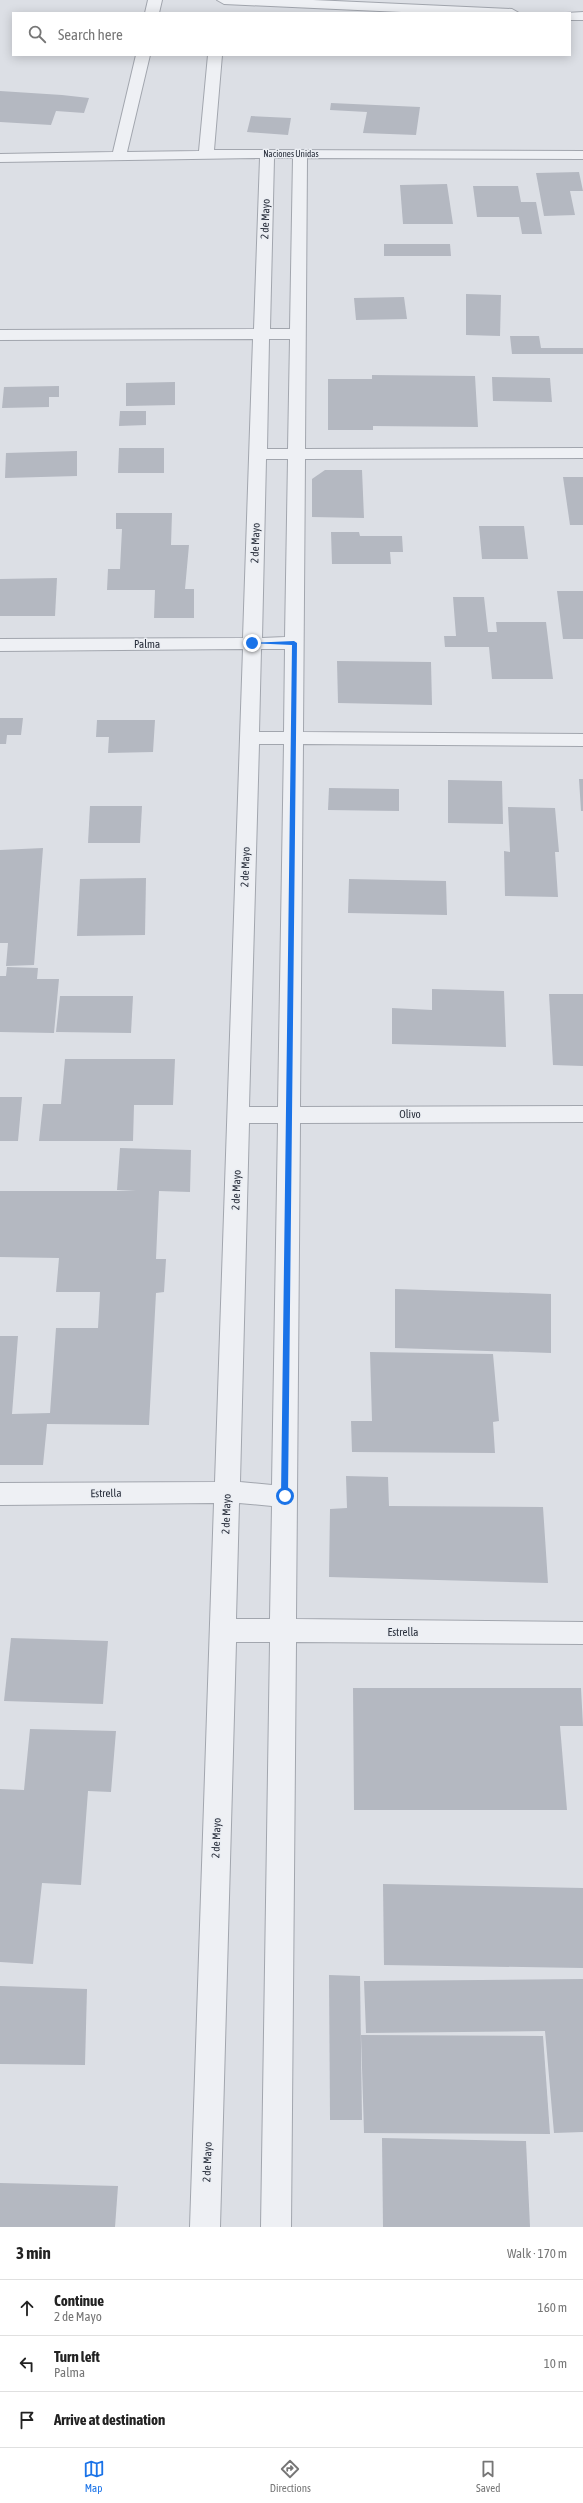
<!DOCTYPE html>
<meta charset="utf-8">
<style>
body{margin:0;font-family:"Asap Condensed",sans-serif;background:#f2f2f2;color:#222}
.stop{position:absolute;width:12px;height:12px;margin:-9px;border:3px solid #1a73e8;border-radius:50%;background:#fff}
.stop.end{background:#1a73e8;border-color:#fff;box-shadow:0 1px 4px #0008}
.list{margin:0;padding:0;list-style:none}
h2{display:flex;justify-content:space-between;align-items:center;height:52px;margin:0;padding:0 16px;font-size:17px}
h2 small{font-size:13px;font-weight:400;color:#767676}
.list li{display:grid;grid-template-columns:26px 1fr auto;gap:12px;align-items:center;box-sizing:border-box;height:56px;padding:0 16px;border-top:1px solid #e0e0e0}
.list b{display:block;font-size:15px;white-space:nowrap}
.list p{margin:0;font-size:13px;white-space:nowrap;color:#767676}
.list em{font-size:13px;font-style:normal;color:#767676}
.icon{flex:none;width:22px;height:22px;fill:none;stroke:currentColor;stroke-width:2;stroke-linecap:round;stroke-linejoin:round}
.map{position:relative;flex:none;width:583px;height:2227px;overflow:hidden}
.search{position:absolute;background:#fff;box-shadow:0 2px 10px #0003;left:12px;right:12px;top:12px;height:44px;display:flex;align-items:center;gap:10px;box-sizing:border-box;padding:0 14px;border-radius:0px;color:#767676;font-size:15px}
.sheet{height:220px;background:#fff}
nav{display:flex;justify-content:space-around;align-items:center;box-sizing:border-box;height:56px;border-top:1px solid #e0e0e0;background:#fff;font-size:11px;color:#767676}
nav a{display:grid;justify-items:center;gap:2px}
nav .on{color:#1a73e8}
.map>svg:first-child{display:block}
.building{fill:#b4b8c1}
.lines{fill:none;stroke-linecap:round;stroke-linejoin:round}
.minor-casing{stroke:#a2a6ae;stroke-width:2}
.minor{fill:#eef0f4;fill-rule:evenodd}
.route{fill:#1a73e8}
.labels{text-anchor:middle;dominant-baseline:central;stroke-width:3;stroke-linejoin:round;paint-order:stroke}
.far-street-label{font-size:9px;fill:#272d3a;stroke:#ebeef3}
.street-label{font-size:11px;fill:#272d3a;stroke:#ebeef3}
</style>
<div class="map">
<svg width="583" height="2227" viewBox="0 0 583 2227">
<rect width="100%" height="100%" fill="#dcdfe5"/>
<!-- building -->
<g class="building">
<path d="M0,91L62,95L89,98L84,113L56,111L51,125L0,122Z"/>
<path d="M331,103L420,107L416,135L363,133L367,112L330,110Z"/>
<path d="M251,116L291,118L288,135L247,132Z"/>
<path d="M579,172L583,191H570L575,215L544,216L536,173Z"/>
<path d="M447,184L453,224H403L400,185Z"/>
<path d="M473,186H518L521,202H536L542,234H522L519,217H477Z"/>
<path d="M384,244H450L451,256H384Z"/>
<path d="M466,294L501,295L500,336L466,335Z"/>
<path d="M404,297L407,319L356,320L354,298Z"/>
<path d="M510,336H539L541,348H583V354H512Z"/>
<path d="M372,375L475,376L478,427L373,426V430H328V379H372Z"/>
<path d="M492,377L550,378L552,402L493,401Z"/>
<path d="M175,382V405L126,406V383Z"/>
<path d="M59,386V397H49V407L2,408L4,387Z"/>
<path d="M120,411H146V425L119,426Z"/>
<path d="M119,448H164V473H118Z"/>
<path d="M77,451V476L5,478L6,453Z"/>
<path d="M325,470H362L364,518L312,517V479Z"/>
<path d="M563,477H583V525H570Z"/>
<path d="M116,513H172L171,545H189L185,589H194V618H154L155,590H107L108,569H120L122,529H116Z"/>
<path d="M479,526H524L528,559H482Z"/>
<path d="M331,532H359L360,536H402L403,552H390L391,564H332Z"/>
<path d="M57,578L55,616H0V579Z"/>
<path d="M557,591H583V639H563Z"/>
<path d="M453,597H484L488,632H497L496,622H546L553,679H492L489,647H445L444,636H456Z"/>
<path d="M337,661L431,662L432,705L338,703Z"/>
<path d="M0,718H23L21,735H7L6,744H0Z"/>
<path d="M97,720H155L153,752L108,753L109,737H96Z"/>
<path d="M579,779H583V811H581Z"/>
<path d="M448,780L502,781L503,824L448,823Z"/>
<path d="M329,788L399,789V811L328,810Z"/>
<path d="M90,806H142L140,843H88Z"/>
<path d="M508,807L555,808L559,852H555L558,897L505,896L504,851L510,852Z"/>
<path d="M43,848L34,965L6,966L8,943H0V850Z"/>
<path d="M146,878L145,935L77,936L80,879Z"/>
<path d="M349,879L446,881L447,915L348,913Z"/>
<path d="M7,967L38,968L37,979H59L54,1033L0,1032V976H6Z"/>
<path d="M432,989L504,991L506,1047L392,1044V1008L432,1010Z"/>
<path d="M549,994H583V1066L553,1065Z"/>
<path d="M60,996H133L131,1033L56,1032Z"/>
<path d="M65,1059H175L173,1105H134L133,1141H39L43,1104H61Z"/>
<path d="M0,1097H22L18,1141H0Z"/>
<path d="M120,1148L191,1150L190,1192L159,1191L156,1259H166L164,1292L156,1293L149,1425L47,1424L43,1465H0V1336H18L12,1414L50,1413L56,1328H98L100,1292H56L59,1258L0,1257V1191H136L117,1190Z"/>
<path d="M395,1289L551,1294V1353L395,1348Z"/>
<path d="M370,1352L493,1354L499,1421L493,1422L495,1453L352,1452L351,1421H372Z"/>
<path d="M346,1476L388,1477L389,1506L543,1507L548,1583L329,1577L330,1509L347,1508Z"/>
<path d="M11,1638L108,1641L103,1704L4,1701Z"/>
<path d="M353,1688H581L583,1726H560L567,1810H354Z"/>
<path d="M30,1729L116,1731L111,1792L88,1791L81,1885L42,1883L33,1964L0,1962V1789L24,1790Z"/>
<path d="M383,1884L583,1888V1968L384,1965Z"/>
<path d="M329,1975L360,1976L362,2120H330Z"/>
<path d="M583,1979V2132L554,2133L545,2031L366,2033L364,1981Z"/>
<path d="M0,1986L87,1989L85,2065L0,2064Z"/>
<path d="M361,2035L543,2036L550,2134L364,2133Z"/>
<path d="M382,2138L526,2141L530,2227H383Z"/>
<path d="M0,2183L118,2186L115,2227H0Z"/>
</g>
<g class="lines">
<defs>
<g id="minor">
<path d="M148,0H162L159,13H145Z"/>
<path d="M217,0H313L512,9L519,13H423L224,4Z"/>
<path d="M583,12V20H570V13H566Z"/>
<path d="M136,55H150L127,152L199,151L208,55H222L214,150L583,151V159L307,158L305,449L583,448V458L305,459L303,732L583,734V746L303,744L300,1107L583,1106V1122L300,1123L296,1619L583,1622V1644L296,1642L291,2227H261L270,1642H236L220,2227H190L214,1503L0,1505V1483L215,1482L243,649L0,651V639L243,638L253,339L0,340V330L254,329L260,158L0,162V154L113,152ZM274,158H293L290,329H270ZM269,339H290L288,449H267ZM266,459H288L285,637L262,638ZM261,649H285L284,732H259ZM259,744H284L278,1107H249ZM249,1123H278L272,1485L240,1482ZM239,1503L272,1506L270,1619H236Z"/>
</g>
</defs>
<!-- minor casing -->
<use href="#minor" class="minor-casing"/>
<!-- minor -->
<use href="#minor" class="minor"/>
</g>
<!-- route -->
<path class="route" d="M294,641L297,643L288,1496L285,1500L281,1496L292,645L249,643Z"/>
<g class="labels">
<!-- far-street labels -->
<g class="far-street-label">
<text x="291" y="154">Naciones Unidas</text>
</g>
<!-- street labels -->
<g class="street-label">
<text transform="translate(265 219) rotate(-88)">2 de Mayo</text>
<text transform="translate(255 543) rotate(-88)">2 de Mayo</text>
<text x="147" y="644">Palma</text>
<text transform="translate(245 867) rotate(-88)">2 de Mayo</text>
<text x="410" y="1114">Olivo</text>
<text transform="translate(236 1190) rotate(-88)">2 de Mayo</text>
<text transform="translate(106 1493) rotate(-1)">Estrella</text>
<text transform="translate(226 1514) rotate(-88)">2 de Mayo</text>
<text x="403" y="1632">Estrella</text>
<text transform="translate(216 1838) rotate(-88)">2 de Mayo</text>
<text transform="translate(207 2162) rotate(-88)">2 de Mayo</text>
</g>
</g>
</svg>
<div class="stop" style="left:285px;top:1496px"></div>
<div class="stop end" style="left:252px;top:643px"></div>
<div class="search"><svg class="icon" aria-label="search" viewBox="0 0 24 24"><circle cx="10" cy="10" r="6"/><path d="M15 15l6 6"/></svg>Search here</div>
</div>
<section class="sheet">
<h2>3 min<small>Walk · 170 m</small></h2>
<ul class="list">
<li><svg class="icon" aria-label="ahead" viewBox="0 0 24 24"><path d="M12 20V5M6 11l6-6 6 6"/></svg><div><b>Continue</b><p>2 de Mayo</p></div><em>160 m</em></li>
<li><svg class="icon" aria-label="left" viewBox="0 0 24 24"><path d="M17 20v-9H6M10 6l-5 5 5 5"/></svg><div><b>Turn left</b><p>Palma</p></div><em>10 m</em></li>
<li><svg class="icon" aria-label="arrive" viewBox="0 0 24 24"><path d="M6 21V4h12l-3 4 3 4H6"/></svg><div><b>Arrive at destination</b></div></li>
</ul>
</section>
<nav>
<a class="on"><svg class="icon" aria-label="map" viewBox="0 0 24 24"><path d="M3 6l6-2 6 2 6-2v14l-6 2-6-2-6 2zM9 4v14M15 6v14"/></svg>Map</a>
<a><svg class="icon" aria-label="directions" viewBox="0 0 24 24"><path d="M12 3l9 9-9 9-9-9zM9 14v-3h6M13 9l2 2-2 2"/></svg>Directions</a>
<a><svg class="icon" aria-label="saved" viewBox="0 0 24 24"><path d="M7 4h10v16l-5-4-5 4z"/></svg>Saved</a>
</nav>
